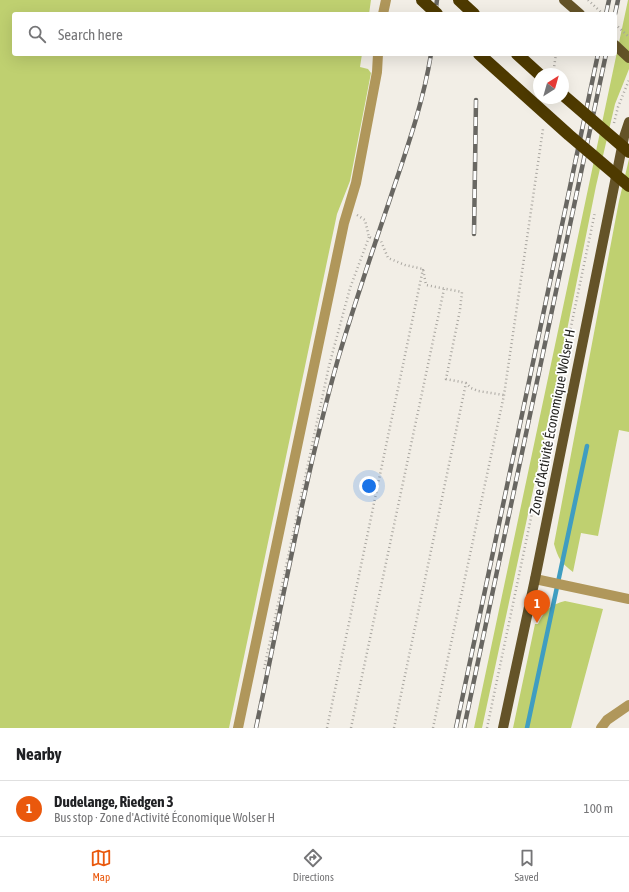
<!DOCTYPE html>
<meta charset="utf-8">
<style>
body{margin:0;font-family:"Asap Condensed",sans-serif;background:#f2f2f2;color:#202124}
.compass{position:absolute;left:533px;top:68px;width:36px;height:36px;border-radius:50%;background:#fff;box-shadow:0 4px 16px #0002;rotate:37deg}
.you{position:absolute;left:369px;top:486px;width:14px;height:14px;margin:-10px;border:3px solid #fff;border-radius:50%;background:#1a73e8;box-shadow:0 0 0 6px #1a73e833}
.badge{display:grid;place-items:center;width:26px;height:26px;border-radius:50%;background:#ea580c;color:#fff;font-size:13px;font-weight:700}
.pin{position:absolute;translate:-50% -33px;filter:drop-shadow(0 1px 2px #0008)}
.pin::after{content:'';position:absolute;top:21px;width:14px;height:12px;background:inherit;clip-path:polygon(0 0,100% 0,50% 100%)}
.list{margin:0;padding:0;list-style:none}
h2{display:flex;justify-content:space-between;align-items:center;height:52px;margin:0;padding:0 16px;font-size:17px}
h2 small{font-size:13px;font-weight:400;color:#757577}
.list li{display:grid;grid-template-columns:26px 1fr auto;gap:12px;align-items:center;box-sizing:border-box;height:56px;padding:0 16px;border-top:1px solid #e0e0e0}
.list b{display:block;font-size:15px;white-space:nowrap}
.list p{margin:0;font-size:13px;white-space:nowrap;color:#757577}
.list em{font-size:13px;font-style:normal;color:#757577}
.icon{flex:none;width:22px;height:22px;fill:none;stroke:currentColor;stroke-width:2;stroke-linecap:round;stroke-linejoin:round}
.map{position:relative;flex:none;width:629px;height:728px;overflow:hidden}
.search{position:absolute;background:#fff;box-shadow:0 4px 16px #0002;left:12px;right:12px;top:12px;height:44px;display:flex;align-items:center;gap:10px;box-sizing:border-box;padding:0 14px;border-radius:4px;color:#757577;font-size:15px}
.sheet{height:108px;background:#fff}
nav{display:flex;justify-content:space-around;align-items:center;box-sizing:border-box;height:56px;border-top:1px solid #e0e0e0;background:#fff;font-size:11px;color:#757577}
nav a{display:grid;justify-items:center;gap:2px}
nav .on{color:#ea580c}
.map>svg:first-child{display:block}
.green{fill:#bfd070}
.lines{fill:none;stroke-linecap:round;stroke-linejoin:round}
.stream{stroke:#3f9dc1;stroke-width:4.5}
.path{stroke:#a9a6a0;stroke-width:2.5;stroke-dasharray:1 3;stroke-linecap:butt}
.minor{stroke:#b0975b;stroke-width:10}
.major{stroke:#645328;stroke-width:10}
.highway{stroke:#4e3a00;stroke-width:12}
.rail-casing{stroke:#696762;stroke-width:4.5}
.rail{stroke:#fff;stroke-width:3;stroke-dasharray:9;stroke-linecap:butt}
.major-bridge{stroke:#645328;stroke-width:10}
.highway-bridge{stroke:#4e3a00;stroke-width:12}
.labels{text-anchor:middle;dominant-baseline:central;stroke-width:3.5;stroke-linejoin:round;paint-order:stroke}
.street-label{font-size:14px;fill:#201f1c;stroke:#fff}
</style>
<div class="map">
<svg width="629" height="728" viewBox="0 0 629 728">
<rect width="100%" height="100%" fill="#f2eee6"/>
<!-- green -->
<g class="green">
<path d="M0,0H371L369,14H14V54H362L360,67L368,69L371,73L350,181L337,214L229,728H0Z"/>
<path d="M628,0H629V69L615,104L596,186L560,365L482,728H474Z"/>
<path d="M629,159V432L619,430L598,536L581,533L573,572C561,563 558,558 554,544L619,201Z"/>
<path d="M565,601L603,609L571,728H513L535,624H538C545,610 550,605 565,601Z"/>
</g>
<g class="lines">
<!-- stream -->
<path class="stream" d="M527,728L587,446"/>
<!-- path -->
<g class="path">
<path d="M588,0L603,14"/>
<path d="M615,24L629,37"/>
<path d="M553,74L556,54"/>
<path d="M614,123L618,107L629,80"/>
<path d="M357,215L365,220L369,237L381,241L388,258L405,265L423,269L426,285L462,292L460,310L446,379L466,383L471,388L478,391L504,395"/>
<path d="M264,669L329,366L350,288L369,237"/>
<path d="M327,728L423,269"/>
<path d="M351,728L444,289"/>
<path d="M394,728L466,383"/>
<path d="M433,728L504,395L543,129"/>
<path d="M487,728L595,212"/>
</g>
<!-- minor -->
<g class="minor">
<path d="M383,14L386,0"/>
<path d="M535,579L629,599"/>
<path d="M238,728L344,223L356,183L377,72L378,54"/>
<path d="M601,728L607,720L629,705"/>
</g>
<!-- major -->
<g class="major">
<path d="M615,45L629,58"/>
<path d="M503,728L535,579L624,137L629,122"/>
</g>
<!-- highway -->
<g class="highway">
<path d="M459,0L474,14"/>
<path d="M517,54L539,74"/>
</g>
<defs>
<g id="rail">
<path d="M435,14L437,0"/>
<path d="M606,14L609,0"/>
<path d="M615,14L618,0"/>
<path d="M474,234L476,100"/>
<path d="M256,728C282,605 304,480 338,359C354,305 372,252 390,199C406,151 423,104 431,54"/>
<path d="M456,728L598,54"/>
<path d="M464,728L606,54"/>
</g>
</defs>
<!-- rail casing -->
<use href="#rail" class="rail-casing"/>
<!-- rail -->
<use href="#rail" class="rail"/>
<!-- major-bridge -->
<path class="major-bridge" d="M564,0L580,14"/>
<!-- highway-bridge -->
<g class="highway-bridge">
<path d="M422,0L437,14"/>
<path d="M479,54L569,135L629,186"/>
<path d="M563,95L629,152"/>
</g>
</g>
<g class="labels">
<!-- street labels -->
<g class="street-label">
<text transform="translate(552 422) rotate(-79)">Zone d'Activité Économique Wolser H</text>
</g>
</g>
</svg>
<svg class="compass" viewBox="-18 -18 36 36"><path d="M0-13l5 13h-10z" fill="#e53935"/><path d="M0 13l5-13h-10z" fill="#757577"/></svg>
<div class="you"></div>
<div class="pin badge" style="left:537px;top:623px">1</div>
<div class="search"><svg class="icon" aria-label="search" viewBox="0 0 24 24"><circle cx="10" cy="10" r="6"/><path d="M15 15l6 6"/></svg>Search here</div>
</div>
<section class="sheet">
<h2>Nearby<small></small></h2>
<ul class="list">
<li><span class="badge">1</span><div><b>Dudelange, Riedgen 3</b><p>Bus stop · Zone d'Activité Économique Wolser H</p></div><em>100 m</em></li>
</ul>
</section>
<nav>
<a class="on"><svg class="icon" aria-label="map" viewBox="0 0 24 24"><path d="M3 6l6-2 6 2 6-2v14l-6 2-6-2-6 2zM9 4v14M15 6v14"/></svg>Map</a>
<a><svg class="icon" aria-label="directions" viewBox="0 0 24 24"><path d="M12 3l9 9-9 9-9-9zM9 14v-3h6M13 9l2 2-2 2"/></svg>Directions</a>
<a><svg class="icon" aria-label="saved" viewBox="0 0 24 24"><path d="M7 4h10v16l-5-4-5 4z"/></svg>Saved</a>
</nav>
